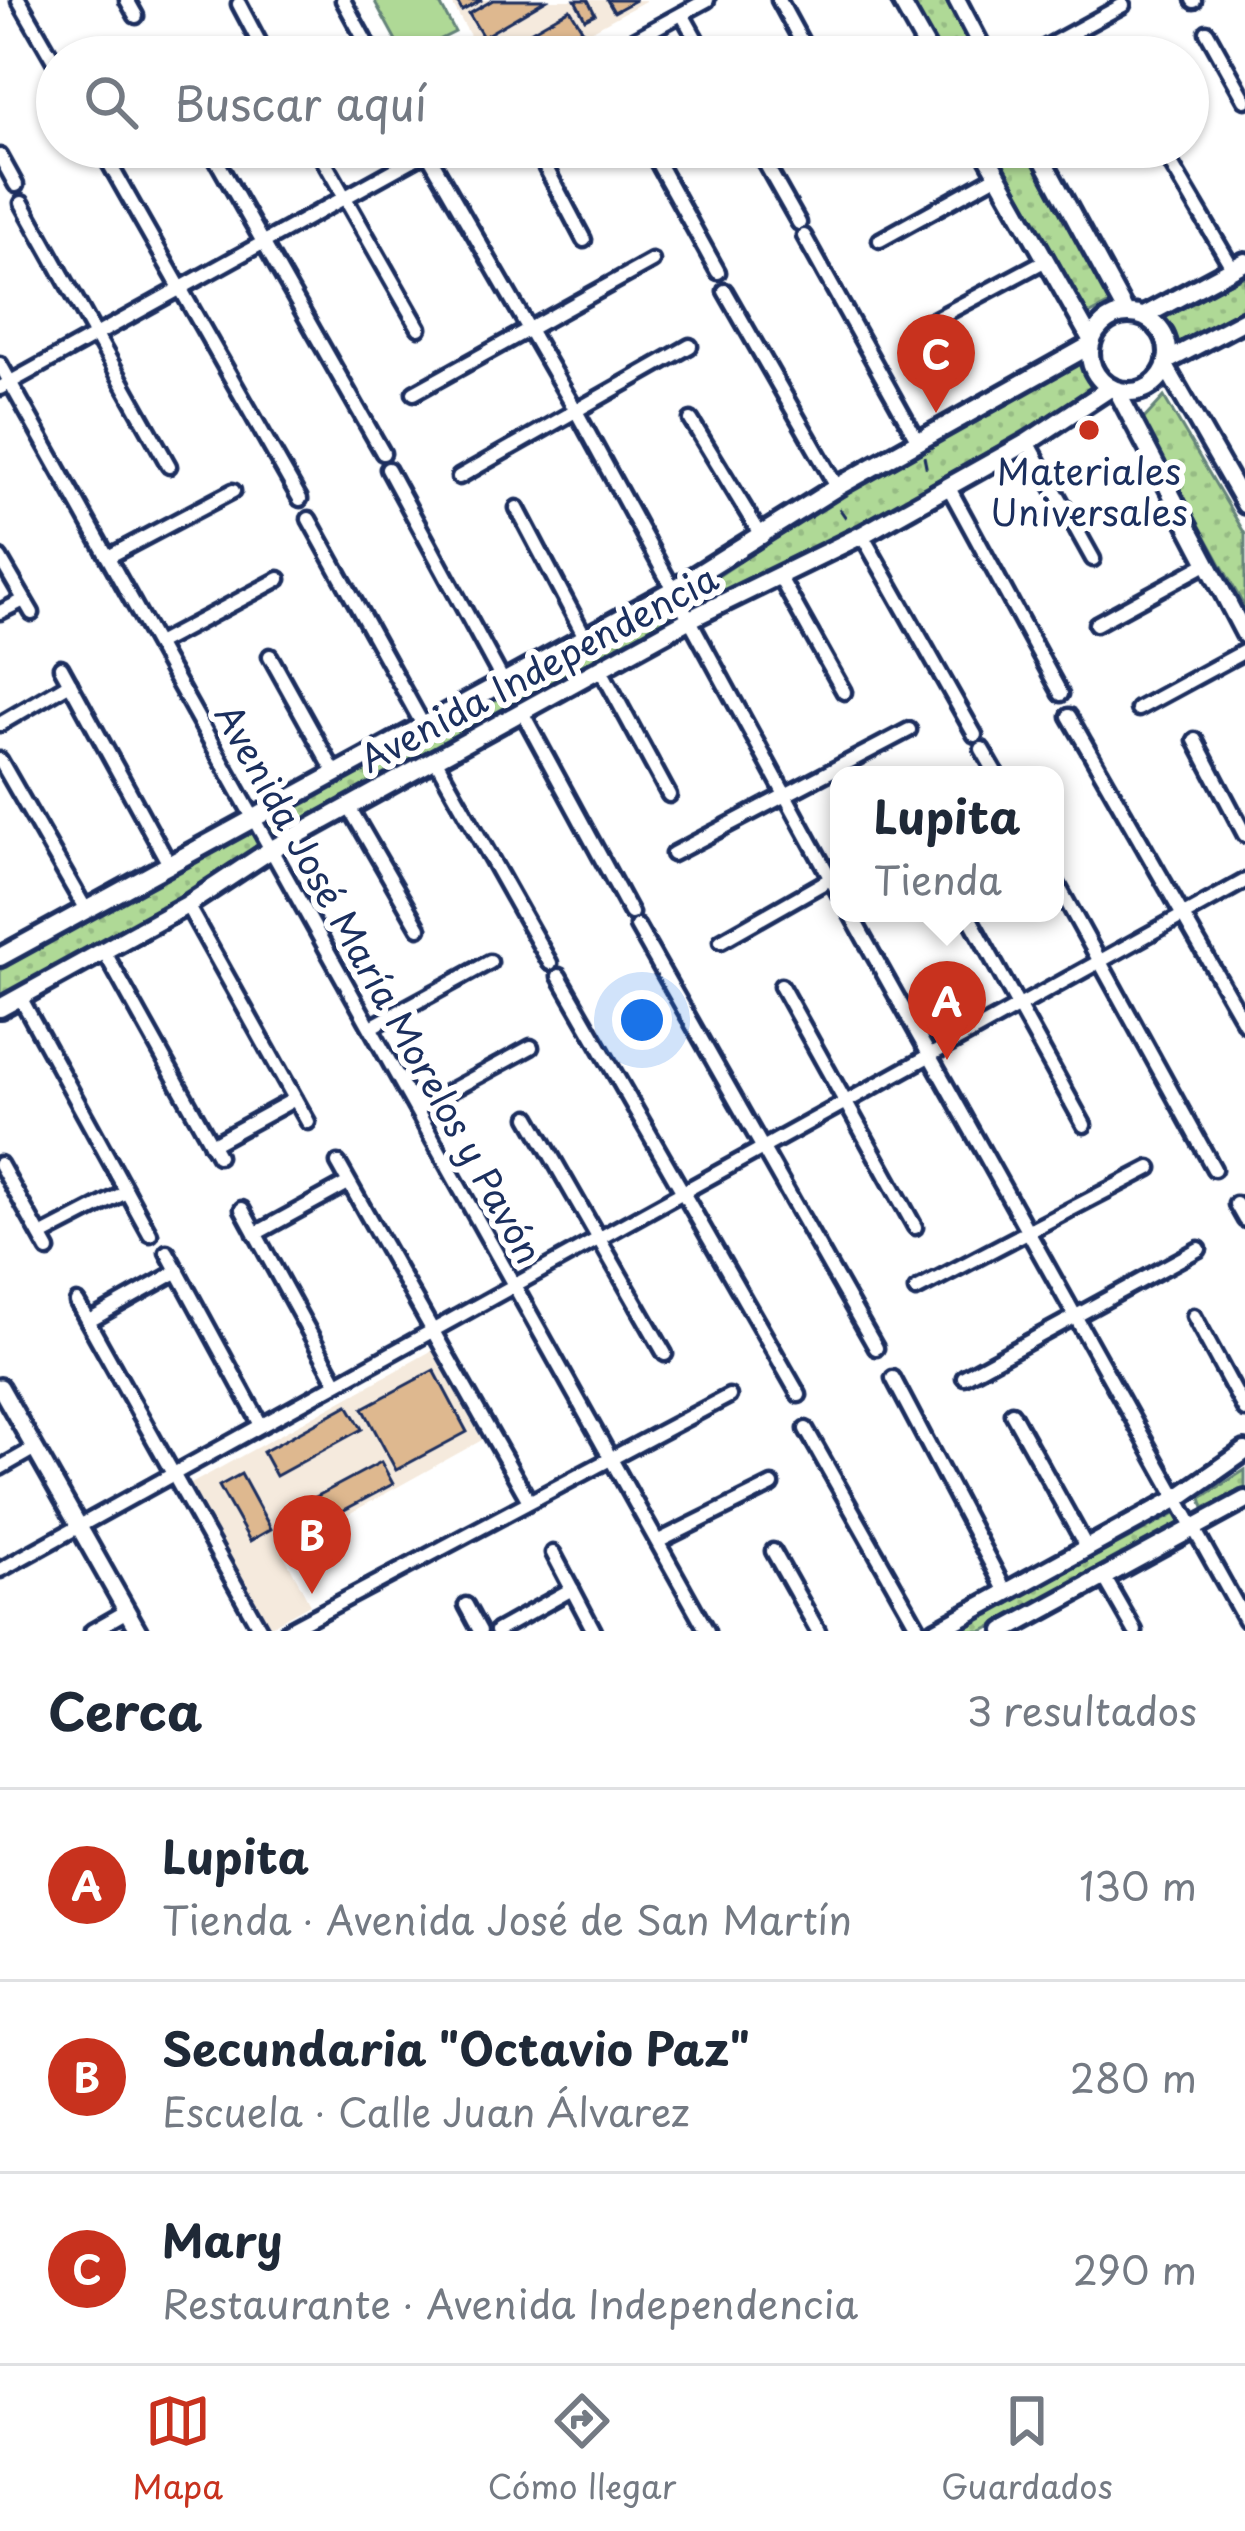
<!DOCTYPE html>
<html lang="es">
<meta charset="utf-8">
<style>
body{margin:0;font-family:"Playpen Sans",sans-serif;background:#f6f6f7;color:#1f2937}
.you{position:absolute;left:642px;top:1020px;width:42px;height:42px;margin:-30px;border:9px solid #fff;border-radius:50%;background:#1a73e8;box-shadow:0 0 0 18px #1a73e833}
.badge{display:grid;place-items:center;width:78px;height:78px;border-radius:50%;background:#c8321e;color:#fff;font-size:39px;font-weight:700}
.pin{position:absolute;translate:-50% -99px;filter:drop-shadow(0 3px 6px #0008)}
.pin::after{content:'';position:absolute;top:63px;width:42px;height:36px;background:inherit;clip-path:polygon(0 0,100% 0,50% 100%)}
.popup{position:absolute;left:830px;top:766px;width:234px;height:156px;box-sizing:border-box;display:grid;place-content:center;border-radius:24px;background:#fff;filter:drop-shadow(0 3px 9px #0005);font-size:39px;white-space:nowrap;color:#747a83}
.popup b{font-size:45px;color:#1f2937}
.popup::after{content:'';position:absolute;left:50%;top:100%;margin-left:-24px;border:24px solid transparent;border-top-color:#fff}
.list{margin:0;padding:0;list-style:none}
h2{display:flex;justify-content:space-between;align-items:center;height:156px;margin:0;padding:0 48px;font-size:51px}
h2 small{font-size:39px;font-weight:400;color:#747a83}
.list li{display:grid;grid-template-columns:78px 1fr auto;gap:36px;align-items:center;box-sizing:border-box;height:192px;padding:0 48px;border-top:3px solid #e0e1e3}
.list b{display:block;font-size:45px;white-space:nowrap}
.list p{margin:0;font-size:39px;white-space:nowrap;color:#747a83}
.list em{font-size:39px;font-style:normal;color:#747a83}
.icon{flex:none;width:66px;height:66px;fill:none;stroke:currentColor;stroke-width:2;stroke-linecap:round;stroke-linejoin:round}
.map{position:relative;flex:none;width:1245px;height:1631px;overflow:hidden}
.search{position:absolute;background:#fff;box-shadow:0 3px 9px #0004;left:36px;right:36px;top:36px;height:132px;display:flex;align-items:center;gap:30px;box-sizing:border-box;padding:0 42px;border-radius:66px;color:#747a83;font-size:45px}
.sheet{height:732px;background:#fff}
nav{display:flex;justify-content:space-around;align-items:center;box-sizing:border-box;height:168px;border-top:3px solid #e0e1e3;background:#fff;font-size:33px;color:#747a83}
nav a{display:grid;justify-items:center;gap:6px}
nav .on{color:#c8321e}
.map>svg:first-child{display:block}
.built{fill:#f5eadd}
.grass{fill:#afd996;stroke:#65847a;stroke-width:3}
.park{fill:url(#park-dots);stroke:#65847a;stroke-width:3}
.building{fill:#deb88f;stroke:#1b2f5e;stroke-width:3}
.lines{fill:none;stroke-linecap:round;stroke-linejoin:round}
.minor-casing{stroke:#1b2f5e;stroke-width:21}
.tertiary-casing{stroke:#1b2f5e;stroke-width:24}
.secondary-casing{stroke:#1b2f5e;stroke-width:26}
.path{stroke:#1b2f5e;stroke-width:3;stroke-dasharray:12 9;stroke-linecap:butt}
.minor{stroke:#fff;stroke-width:12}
.tertiary{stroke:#fff;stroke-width:15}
.secondary{stroke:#fff;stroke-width:16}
.poi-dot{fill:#c8321e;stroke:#fff;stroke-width:4.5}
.labels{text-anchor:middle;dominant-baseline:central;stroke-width:12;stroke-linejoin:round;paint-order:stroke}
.poi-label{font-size:36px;fill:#1b2f5e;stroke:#fff}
.street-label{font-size:36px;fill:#1b2f5e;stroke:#fff}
</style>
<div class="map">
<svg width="1245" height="1631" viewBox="0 0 1245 1631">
<defs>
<pattern id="park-dots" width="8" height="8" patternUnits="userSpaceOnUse" patternTransform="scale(3)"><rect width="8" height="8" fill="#afd996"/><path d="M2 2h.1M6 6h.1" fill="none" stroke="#96bb84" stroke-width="1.8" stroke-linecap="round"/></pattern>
</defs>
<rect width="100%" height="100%" fill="#fff"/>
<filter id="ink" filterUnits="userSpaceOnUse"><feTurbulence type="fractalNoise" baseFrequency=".00833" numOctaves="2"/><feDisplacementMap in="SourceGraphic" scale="24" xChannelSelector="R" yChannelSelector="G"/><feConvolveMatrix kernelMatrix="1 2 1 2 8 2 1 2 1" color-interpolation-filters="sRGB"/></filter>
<g filter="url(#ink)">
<!-- built -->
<g class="built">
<path d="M450,0H645V1L544,57H482Z"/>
<path d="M433,1350L482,1440L282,1551L310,1604L267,1628L189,1485Z"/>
</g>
<!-- grass -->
<path class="grass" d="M374,0H438L455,32L405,57Z"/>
<!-- park -->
<g class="park">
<path d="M910,0H945L976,57H943Z"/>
<path d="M994,147H1025L1111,303L1089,315Z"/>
<path d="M1245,276V309L1179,346L1163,315Z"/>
<path d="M1080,363L1092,391L861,525L775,570L694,602L690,595L826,504Z"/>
<path d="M1164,397L1245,534V608L1142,421Z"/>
<path d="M665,602L670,617L276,839L268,821Z"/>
<path d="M253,829L261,847L184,897L0,999V970Z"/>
<path d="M1245,1470V1491L1204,1508L1201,1498Z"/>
<path d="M1177,1513L1185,1521L983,1631H955Z"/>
</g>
<!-- building -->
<g class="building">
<path d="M456,0H482L462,11Z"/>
<path d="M493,0H546L483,37L469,14Z"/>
<path d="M575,0H588L595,14L585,19Z"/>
<path d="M607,0H636L614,12Z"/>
<path d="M570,9L582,29L532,57H495L493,53Z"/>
<path d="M434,1370L467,1432L396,1470L363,1408Z"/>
<path d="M348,1405L362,1429L276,1476L263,1452Z"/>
<path d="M381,1462L393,1484L305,1531L293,1509Z"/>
<path d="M241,1474L271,1529L250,1541L219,1486Z"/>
</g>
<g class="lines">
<defs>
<g id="minor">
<path d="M19,0L57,66"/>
<path d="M127,0L136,16"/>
<path d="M343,0L374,57"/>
<path d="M779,0L810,57"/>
<path d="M1193,0L1194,1"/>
<path d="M239,4L267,57"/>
<path d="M682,14L706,57"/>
<path d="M1207,32L1245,100"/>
<path d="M158,56V57"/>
<path d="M602,57L707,0"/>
<path d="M1028,57L1123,5"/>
<path d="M100,147L300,499"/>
<path d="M209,147L383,453"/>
<path d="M316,147L419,328"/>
<path d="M424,147L575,409L839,894"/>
<path d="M535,147L584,240"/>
<path d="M649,147L718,272"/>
<path d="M756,147L799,223"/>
<path d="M1163,150L1233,269"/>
<path d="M0,156L16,185"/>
<path d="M1041,156L1058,147"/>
<path d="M843,159L865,147"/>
<path d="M22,203L169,466"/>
<path d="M804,236L919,443"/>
<path d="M880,240L998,175"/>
<path d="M725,291L837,487"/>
<path d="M926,324L1046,260"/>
<path d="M0,364L707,1631"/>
<path d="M0,388L436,147"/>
<path d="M414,393L652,261"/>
<path d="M691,420L762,537"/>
<path d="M1028,442L1093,559"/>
<path d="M388,469L503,681"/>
<path d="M459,477L690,346"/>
<path d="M948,486L1061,694"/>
<path d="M517,508L585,637"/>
<path d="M309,519L423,725"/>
<path d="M862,535L975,735"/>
<path d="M108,557L233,491"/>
<path d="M0,558L32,613"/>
<path d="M779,576L844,692"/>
<path d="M0,612L24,600"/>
<path d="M1096,624L1206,564"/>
<path d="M157,644L279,579"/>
<path d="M270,656L335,773"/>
<path d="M61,667L169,864"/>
<path d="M600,668L669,795"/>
<path d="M1138,709L1245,651"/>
<path d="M522,712L631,913"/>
<path d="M1069,716L1245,1024"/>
<path d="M0,724L70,683"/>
<path d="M1195,740L1245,835"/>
<path d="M982,749L997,775"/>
<path d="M435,759L550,963"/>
<path d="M0,760L86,910"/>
<path d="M349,807L419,928"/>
<path d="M673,854L909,730"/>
<path d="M1055,880L1214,1169"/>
<path d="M187,905L308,1122"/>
<path d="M850,913L1245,1620"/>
<path d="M967,913L1084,1125"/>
<path d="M637,926L876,1348"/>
<path d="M721,941L839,874"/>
<path d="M104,951L218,1156"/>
<path d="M559,976L799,1395"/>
<path d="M781,986L915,1227"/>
<path d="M20,997L150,1234"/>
<path d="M371,1027L490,962"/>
<path d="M417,1109L531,1047"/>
<path d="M529,1117L665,1354"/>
<path d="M211,1145L295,1099"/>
<path d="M338,1163L529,1501"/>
<path d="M0,1164L48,1250"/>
<path d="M1236,1204L1245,1220"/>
<path d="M242,1209L337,1383"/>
<path d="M255,1234L348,1183"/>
<path d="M41,1236L126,1192"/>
<path d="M167,1252L261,1425"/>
<path d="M916,1290L1150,1168"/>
<path d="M77,1302L261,1631"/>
<path d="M1194,1316L1245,1410"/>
<path d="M89,1321L178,1271"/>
<path d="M964,1377L1199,1249"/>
<path d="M893,1378L1006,1592"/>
<path d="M1012,1413L1087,1548"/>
<path d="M806,1429L920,1631"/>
<path d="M0,1468L35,1448"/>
<path d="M659,1541L772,1485"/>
<path d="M773,1551L818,1631"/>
<path d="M553,1553L594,1631"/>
<path d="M0,1570L1245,881"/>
<path d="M1103,1575L1135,1631"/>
<path d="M466,1605L480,1631"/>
<path d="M92,1631L127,1611"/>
<path d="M286,1631L729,1396"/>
<path d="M497,1631L572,1589"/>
</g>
<g id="tertiary">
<path d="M900,0L932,57"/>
<path d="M957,0L987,57"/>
<path d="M982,147L1091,340"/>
<path d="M1036,147L1126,313"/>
<path d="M1166,367L1245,505"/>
<path d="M1117,391L1245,635"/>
<path d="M0,1387L138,1631"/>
</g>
<g id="secondary">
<circle cx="1129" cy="353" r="39"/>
<path d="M1144,316L1245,262"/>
<path d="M1167,361L1245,320"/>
<path d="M0,957L674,589L837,487L1089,346"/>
<path d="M0,1008L187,905L272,849L690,619L862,535L1028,442L1110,388"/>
<path d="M936,1631L1178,1498L1245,1451"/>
<path d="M1004,1631L1245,1500"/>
</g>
</defs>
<!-- minor casing -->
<use href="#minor" class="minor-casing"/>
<!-- tertiary casing -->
<use href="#tertiary" class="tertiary-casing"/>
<!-- secondary casing -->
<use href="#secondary" class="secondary-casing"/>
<!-- path -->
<g class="path">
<path d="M924,456L928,476"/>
<path d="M839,508L851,525"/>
</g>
<!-- minor -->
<use href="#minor" class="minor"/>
<!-- tertiary -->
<use href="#tertiary" class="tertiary"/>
<!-- secondary -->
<use href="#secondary" class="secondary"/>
</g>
</g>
<!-- markers -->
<circle class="poi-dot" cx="1089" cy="430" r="12"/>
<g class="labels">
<!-- poi labels -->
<g class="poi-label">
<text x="1089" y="470">Materiales<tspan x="1089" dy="41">Universales</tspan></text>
</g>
<!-- street labels -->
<g class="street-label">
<text transform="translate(538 667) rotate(-28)">Avenida Independencia</text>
<text transform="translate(380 983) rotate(61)">Avenida José María Morelos y Pavón</text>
</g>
</g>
</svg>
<div class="you"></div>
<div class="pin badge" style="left:947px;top:1060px">A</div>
<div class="popup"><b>Lupita</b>Tienda</div>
<div class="pin badge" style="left:312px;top:1594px">B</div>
<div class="pin badge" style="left:936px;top:413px">C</div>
<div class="search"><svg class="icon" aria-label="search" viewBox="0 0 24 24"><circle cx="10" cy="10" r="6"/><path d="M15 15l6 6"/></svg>Buscar aquí</div>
</div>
<section class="sheet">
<h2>Cerca<small>3 resultados</small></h2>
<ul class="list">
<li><span class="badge">A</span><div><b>Lupita</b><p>Tienda · Avenida José de San Martín</p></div><em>130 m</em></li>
<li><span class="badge">B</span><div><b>Secundaria &quot;Octavio Paz&quot;</b><p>Escuela · Calle Juan Álvarez</p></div><em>280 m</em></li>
<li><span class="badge">C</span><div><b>Mary</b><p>Restaurante · Avenida Independencia</p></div><em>290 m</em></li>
</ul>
</section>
<nav>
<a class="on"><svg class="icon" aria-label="map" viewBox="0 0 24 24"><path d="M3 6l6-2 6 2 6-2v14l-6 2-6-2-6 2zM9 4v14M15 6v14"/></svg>Mapa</a>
<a><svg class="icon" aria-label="directions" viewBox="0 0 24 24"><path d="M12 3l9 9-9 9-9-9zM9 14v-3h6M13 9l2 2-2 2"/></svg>Cómo llegar</a>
<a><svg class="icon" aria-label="saved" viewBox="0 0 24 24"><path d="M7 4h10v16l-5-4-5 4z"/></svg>Guardados</a>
</nav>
